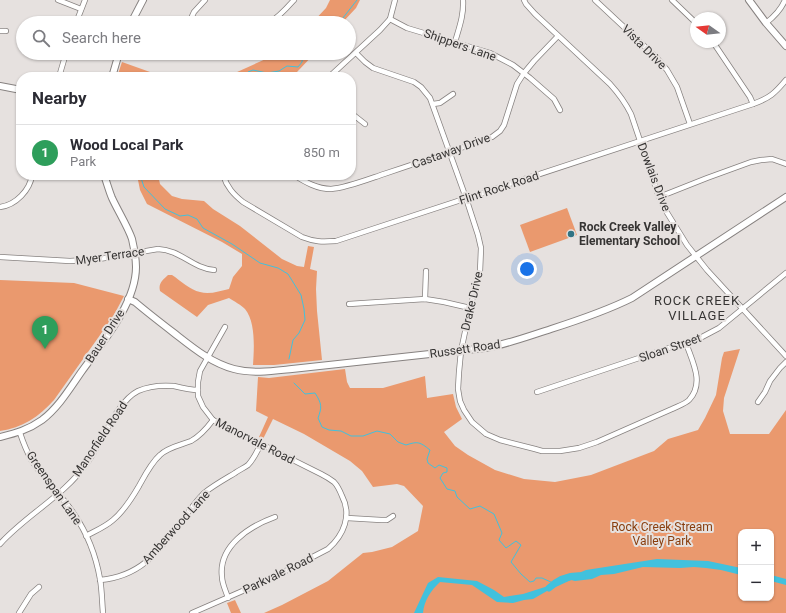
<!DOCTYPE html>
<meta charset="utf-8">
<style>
body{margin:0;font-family:Roboto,sans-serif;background:#f2f2f3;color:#2b2b33}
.controls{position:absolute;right:12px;bottom:12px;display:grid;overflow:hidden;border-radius:8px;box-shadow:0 1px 3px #0004}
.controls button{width:36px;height:36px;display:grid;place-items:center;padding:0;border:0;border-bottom:1px solid #e1e1e2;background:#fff;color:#2b2b33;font:20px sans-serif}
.compass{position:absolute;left:690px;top:12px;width:36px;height:36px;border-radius:50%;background:#fff;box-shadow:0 1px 3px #0004;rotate:285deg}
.you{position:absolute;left:527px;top:269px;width:14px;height:14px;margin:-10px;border:3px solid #fff;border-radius:50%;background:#1a73e8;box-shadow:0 0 0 6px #1a73e833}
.badge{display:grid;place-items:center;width:26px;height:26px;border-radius:50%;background:#0f766e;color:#fff;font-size:13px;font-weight:700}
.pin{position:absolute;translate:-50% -33px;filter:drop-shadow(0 1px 2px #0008)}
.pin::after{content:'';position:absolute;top:21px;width:14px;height:12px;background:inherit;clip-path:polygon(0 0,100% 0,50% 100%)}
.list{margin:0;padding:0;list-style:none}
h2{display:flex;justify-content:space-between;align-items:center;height:52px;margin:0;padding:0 16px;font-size:17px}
h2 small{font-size:13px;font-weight:400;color:#7c7c81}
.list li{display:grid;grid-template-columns:26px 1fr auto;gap:12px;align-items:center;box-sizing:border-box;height:56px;padding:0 16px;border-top:1px solid #e1e1e2}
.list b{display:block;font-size:15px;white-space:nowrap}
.list p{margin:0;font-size:13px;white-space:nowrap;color:#7c7c81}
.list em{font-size:13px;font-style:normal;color:#7c7c81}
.icon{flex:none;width:22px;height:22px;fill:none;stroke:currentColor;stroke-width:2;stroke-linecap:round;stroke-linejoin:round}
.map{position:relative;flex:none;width:786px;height:613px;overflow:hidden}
.search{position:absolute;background:#fff;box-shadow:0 1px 3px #0004;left:16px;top:16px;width:340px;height:44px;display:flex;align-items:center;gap:10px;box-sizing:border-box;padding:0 14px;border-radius:22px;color:#7c7c81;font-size:15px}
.panel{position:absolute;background:#fff;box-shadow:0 1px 3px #0004;left:16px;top:72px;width:340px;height:108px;border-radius:16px}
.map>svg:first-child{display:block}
.green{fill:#ea996e;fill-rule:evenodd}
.water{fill:#41c1dd}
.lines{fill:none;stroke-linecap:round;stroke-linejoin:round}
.stream{stroke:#41c1dd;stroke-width:1}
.river{stroke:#41c1dd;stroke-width:7}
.street-casing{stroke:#878280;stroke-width:6}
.secondary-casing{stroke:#878280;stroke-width:8}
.street{stroke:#fff;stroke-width:4.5}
.secondary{stroke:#fff;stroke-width:6}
.poi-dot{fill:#307484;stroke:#e6e1df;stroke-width:1.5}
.labels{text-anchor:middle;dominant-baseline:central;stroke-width:4;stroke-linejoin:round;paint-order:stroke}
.street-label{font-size:12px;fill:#363433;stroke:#e6e1df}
.poi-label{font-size:12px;font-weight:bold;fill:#363433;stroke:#e6e1df;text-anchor:start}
.park-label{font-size:12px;fill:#893e0e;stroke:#e6e1df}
.neighbourhood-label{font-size:13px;letter-spacing:1px;fill:#363433;stroke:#e6e1df}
</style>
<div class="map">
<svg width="786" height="613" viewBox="0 0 786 613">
<rect width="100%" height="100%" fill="#e6e1df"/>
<!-- green -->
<g class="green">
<path d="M330,0H360L356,8L342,23H312L326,8Z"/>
<path d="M279,53H315L297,72L285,77H226Z"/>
<path d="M122,62L164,77H117Z"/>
<path d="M137,175H158L160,184L172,196L182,199L204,201L213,209L240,226L282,259L297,266L304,267L308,246L314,247L310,269L317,271L316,289L317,311L322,360L274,365H253C254,350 256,322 245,309C241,305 234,301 229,298L208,305L197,317L160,291C158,283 163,280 168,275H172C181,281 190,290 200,292C209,295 220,291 229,289L233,277L242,266V254L222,242L147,204L140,190Z"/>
<path d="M567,208L577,235L530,252L520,225Z"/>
<path d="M0,280L74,283L124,296L115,313L110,321L54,400C39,417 22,428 0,431Z"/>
<path d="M740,349L724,398L723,411L730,434H769L786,410V613H264L282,605L328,581L363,553L372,552L392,547L418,531L423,506L404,486L397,484L373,487L362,471L350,461L304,434L273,419L263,439L259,437L268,417L256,411L258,377L269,378L345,369L347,382L350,388H383L425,376L427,398L453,394L456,407L462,419L444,432L455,446L468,455L495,470L524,479L555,482L591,475L654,451L668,439L698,430L705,418L716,395L722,358L724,352ZM741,532H771V598H741Z"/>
<path d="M235,600L241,613H231L227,603Z"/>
</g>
<!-- water -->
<g class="water">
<path d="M657,559L708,561L741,568V575L721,570L706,568L694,567L680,568L643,567L614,574L601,575L592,579L575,581L571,580L547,591L533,599L524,600L513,603L497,602L472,585L440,582C431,590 424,601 423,613H414L428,583L438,577L477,581L494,590L504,597L523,594L545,587L586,570Z"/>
<path d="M771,575L786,579V585L771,581Z"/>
</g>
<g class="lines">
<!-- stream -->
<g class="stream">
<path d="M339,23L357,0"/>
<path d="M243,77L245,76L248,72L253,70L267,73L279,71L287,66L298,67L302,62L303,53"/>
<path d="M140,175L144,187L165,209L180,216L188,215L197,219L203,228L232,244L260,263L278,268L288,274L301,295L304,309L305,320L299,333L293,340L289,359"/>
<path d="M294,383L305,394L315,393C322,404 322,407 318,418L322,427L329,430L341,431L351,436H363L377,431L390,434L398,442L406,445C418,441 420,442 430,450L427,459L428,463L435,468L439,465L447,468V472L443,473L440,478L447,489L455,491L457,497L470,509L480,506L494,514L502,533L499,540L506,548L516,541L521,545L511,562L521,574L530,582L534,581L536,578H542L553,583"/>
</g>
<!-- river -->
<path class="river" d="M549,588C559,579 569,575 582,576"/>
<defs>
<g id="street">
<path d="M58,0L81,9"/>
<path d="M524,0L526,4L535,14L610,84C620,95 625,102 631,114L659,197L666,211L687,245L707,270L786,356"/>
<path d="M595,0L656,57L667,70L677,87L690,124"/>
<path d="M672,0L696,23"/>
<path d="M390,19L407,28L490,53L513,65L530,78L554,99L560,110"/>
<path d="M76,23L85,0"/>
<path d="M189,23L194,12L205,0"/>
<path d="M269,23C279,17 286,9 294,0"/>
<path d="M766,23C775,16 781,10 785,0"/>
<path d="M0,31H6"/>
<path d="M455,42C459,28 464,15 463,0"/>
<path d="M713,42L750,97L753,104"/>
<path d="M188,53H202"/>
<path d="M356,53L365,62L373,68L414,82L421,87L430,98L466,198L478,235L481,248L480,272L470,308L461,351L459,372L458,389L460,401L464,410L472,422L486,434L500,440L535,449L542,451H560L579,448L597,442L672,409C678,406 685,404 689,400C705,383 692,361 686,343"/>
<path d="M59,77L66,53"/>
<path d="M329,77L380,30L390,19L395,0"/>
<path d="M433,104L440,103L453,94"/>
<path d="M351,113L365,124"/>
<path d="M223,175C227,187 233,194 243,202L302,237C315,242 322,242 336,241L753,104C770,98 775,93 786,80"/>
<path d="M294,175C305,182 317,189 331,189C346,188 369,179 384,174C420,162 456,150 492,137L500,131L504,125L517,84L524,73L534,61L558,36"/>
<path d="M659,197L707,178L751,162L761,160L772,159L786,164"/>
<path d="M0,207C16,205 30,190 32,175"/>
<path d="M0,257L70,261L99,259L158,249C181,250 192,268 214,270"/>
<path d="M425,299L426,271"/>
<path d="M349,304L425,299L444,302L470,308"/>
<path d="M537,392L702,337L719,328L786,273"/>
<path d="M758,402L765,392L770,381L780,368L786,362"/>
<path d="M20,433C23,442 27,452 32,461C44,480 62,495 74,514C87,533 96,556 100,579C102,590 102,602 103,613"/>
<path d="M347,518L381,520H387L393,516"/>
<path d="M86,536C95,531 105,527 113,520C124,511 132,498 139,486C145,475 151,463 160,455C168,447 181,445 191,441C200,436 207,428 213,420"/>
<path d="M0,544C26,515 64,496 87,463C102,443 116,402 138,391C149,386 161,385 174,386C182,388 190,390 198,390"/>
<path d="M100,580C145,576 161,547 187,514C192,507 198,499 204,493C214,485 225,479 235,473C239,470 244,468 248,465C254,459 257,451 261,444"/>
<path d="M228,598C226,591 222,584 222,577C218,546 250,526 275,517"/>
<path d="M19,613L31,594L39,587"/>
<path d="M192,613L270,579L328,549C344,535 352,515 342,496C340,491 338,486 334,482C330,479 325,476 321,474L213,420L203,407L198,396V382L200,371L225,327"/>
</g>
<g id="secondary">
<path d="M749,0L766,23L786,46"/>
<path d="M131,23L143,0"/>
<path d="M112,77L119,53"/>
<path d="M0,86L21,90"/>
<path d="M128,299L135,302C148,313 161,323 174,333C192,347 211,363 234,369C253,374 273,371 292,369L485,348C508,344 529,336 551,329C579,320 606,311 632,298L786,197"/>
<path d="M0,437C16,433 28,430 42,420C59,407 70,388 82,371C103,342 136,303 136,267C136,257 134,248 132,239C128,227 118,211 112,198C109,191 107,183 104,175"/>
</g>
</defs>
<!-- street casing -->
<use href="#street" class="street-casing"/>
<!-- secondary casing -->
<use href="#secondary" class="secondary-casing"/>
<!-- street -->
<use href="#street" class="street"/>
<!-- secondary -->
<use href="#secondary" class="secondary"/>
</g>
<!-- markers -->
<circle class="poi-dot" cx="571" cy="234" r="4"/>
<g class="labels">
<!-- street labels -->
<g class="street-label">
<text transform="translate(460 45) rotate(19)">Shippers Lane</text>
<text transform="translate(644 47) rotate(45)">Vista Drive</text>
<text transform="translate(451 151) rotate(-20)">Castaway Drive</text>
<text transform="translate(654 177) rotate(69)">Dowlais Drive</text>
<text transform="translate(499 188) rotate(-18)">Flint Rock Road</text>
<text transform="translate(110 256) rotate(-8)">Myer Terrace</text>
<text transform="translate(472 301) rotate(-77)">Drake Drive</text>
<text transform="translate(105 336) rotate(-57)">Bauer Drive</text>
<text transform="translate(670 348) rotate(-19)">Sloan Street</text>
<text transform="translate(465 349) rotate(-8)">Russett Road</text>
<text transform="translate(100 439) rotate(-56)">Manorfield Road</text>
<text transform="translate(255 441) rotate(27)">Manorvale Road</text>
<text transform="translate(54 488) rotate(55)">Greenspan Lane</text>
<text transform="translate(176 527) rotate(-48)">Amberwood Lane</text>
<text transform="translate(278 574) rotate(-26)">Parkvale Road</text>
</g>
<!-- poi labels -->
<g class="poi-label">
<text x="579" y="227">Rock Creek Valley<tspan x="579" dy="14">Elementary School</tspan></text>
</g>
<!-- park labels -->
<g class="park-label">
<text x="662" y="527">Rock Creek Stream<tspan x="662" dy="14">Valley Park</tspan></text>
</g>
<!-- neighbourhood labels -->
<g class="neighbourhood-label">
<text x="697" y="300">ROCK CREEK<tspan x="697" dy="15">VILLAGE</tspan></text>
</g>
</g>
</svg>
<div class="controls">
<button>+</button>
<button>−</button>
</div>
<svg class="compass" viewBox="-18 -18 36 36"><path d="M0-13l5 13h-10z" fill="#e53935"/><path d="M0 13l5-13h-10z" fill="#7c7c81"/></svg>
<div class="you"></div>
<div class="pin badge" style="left:45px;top:349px;background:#2e9e5b">1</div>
<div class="search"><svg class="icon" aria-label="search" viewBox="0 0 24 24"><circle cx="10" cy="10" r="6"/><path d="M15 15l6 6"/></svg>Search here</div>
<section class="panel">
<h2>Nearby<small></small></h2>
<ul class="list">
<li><span class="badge" style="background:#2e9e5b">1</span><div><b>Wood Local Park</b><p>Park</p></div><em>850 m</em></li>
</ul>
</section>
</div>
